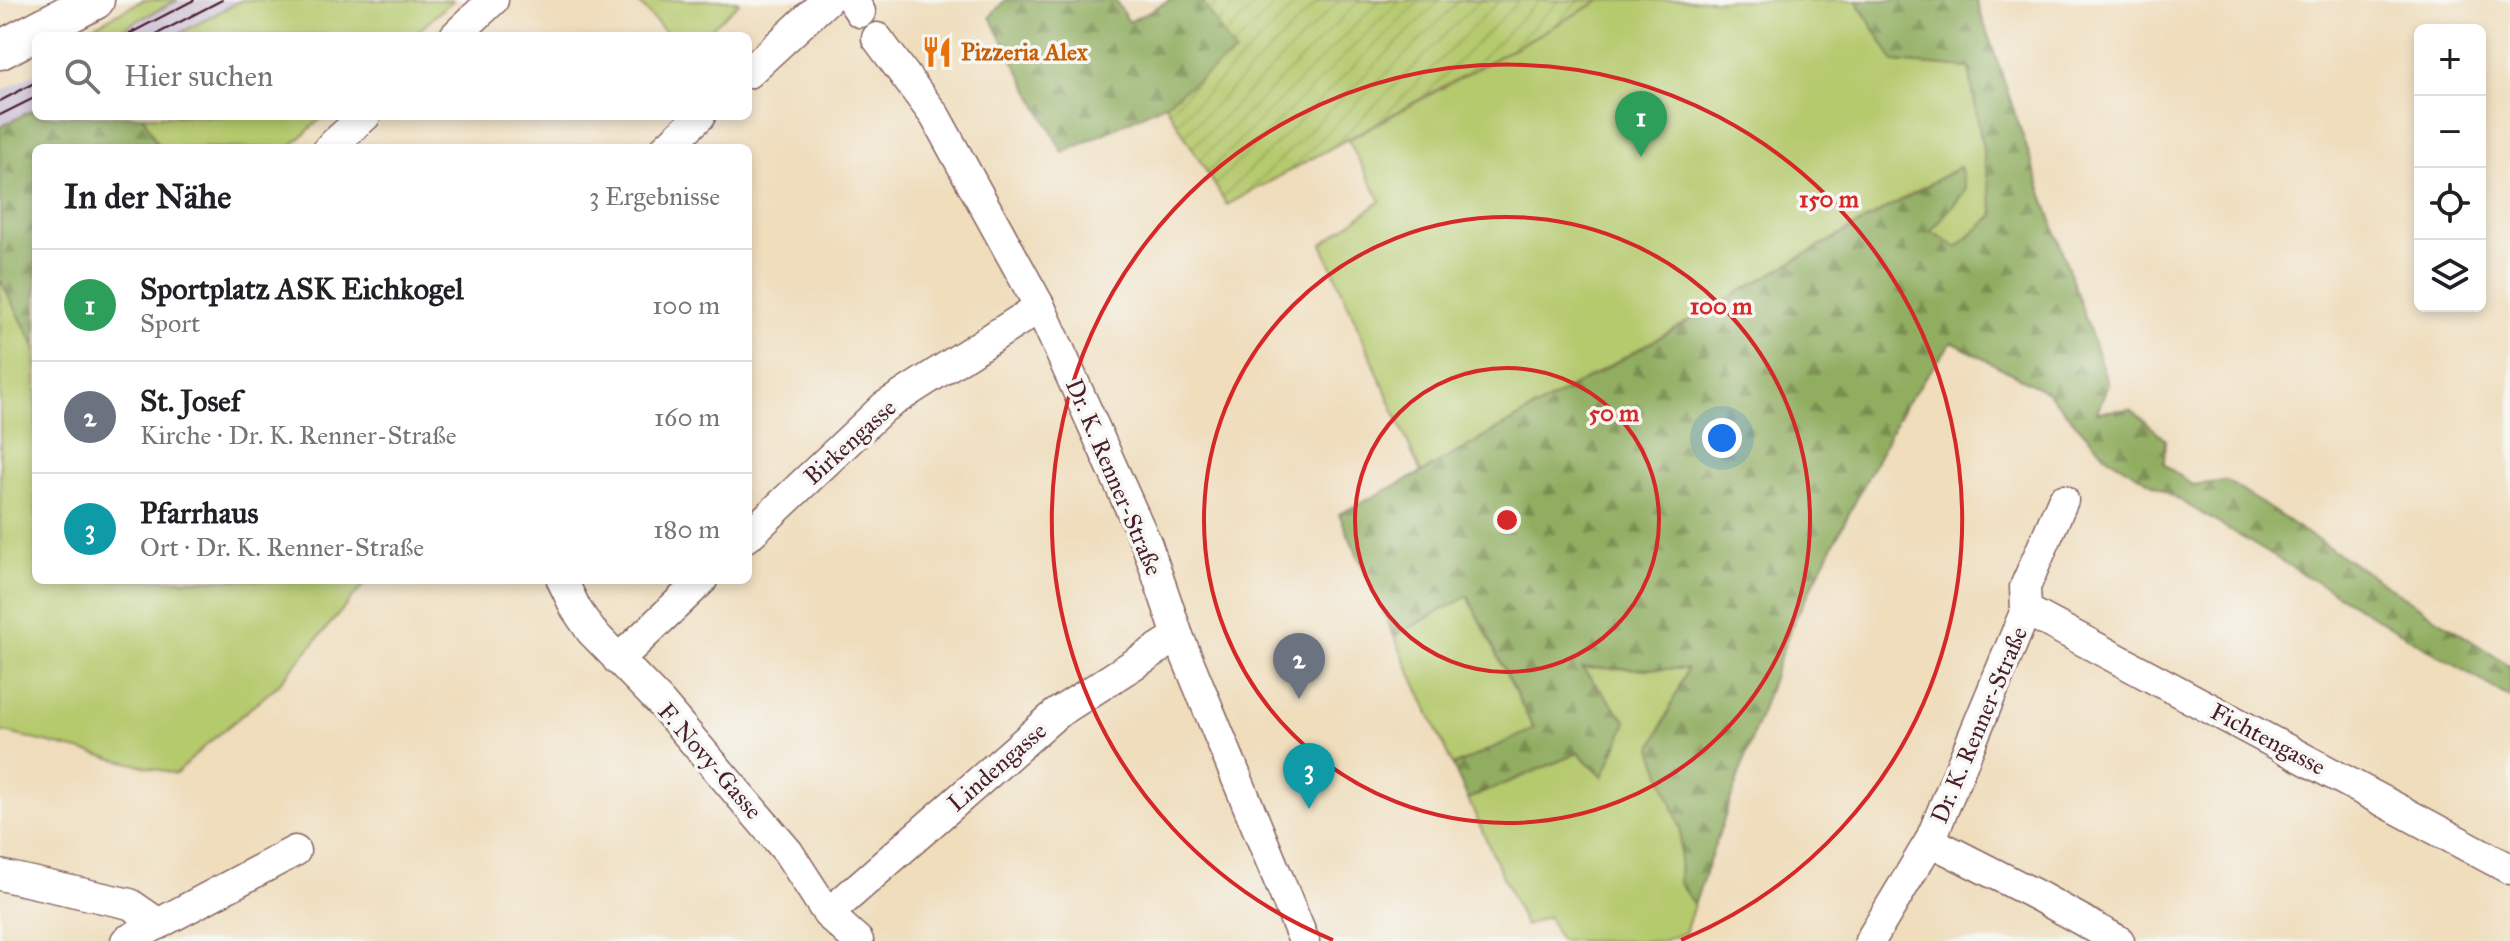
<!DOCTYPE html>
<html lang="de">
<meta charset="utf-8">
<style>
body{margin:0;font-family:"IM FELL Great Primer",serif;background:#f2f2f2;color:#202124}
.controls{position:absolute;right:24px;top:24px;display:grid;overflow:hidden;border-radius:12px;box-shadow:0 4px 12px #0003}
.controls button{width:72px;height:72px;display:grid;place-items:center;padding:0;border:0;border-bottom:2px solid #e0e0e0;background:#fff;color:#202124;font:40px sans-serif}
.you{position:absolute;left:1722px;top:438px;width:28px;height:28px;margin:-20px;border:6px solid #fff;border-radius:50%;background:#1a73e8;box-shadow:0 0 0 12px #1a73e833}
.badge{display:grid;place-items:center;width:52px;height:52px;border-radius:50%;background:#b45309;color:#fff;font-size:26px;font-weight:700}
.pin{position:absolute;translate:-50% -66px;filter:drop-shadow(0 2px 4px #0008)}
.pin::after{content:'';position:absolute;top:42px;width:28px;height:24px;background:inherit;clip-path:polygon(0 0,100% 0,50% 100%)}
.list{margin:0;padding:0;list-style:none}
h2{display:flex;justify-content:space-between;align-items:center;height:104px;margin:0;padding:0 32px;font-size:34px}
h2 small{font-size:26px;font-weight:400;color:#757577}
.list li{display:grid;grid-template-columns:52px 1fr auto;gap:24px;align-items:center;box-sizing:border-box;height:112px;padding:0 32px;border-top:2px solid #e0e0e0}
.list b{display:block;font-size:30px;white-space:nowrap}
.list p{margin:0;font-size:26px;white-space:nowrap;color:#757577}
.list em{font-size:26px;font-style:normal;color:#757577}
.icon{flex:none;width:44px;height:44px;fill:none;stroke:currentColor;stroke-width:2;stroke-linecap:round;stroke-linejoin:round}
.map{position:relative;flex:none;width:2510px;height:941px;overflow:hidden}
.search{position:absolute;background:#fff;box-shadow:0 4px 12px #0003;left:32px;top:32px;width:720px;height:88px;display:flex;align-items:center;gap:20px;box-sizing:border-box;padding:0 28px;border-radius:12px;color:#757577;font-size:30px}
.panel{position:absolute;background:#fff;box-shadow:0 4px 12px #0003;left:32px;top:144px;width:720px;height:440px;border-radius:12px}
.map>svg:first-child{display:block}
.industrial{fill:#cbbfd4}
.grass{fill:#b5c96d;stroke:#80744c;stroke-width:2}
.forest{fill:url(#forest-firs);stroke:#6d6646;stroke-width:2}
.garden{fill:url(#garden-furrows);stroke:#80744c;stroke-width:2}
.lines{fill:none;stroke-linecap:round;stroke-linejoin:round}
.minor-casing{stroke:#84625e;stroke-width:33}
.major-casing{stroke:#84625e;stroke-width:41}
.minor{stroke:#fff;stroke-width:30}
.major{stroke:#fff;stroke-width:38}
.tram{stroke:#4a1f2b;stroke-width:2}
.ring{fill:none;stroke:#d62828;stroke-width:4}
.labels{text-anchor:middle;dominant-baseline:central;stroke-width:7;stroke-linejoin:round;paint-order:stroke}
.food-label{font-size:24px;font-weight:bold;fill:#c56008;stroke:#f6f6f2;text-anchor:start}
.street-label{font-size:24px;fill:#4a1f2b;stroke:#f6f6f2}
.centre{fill:#d62828;stroke:#f6f6f2;stroke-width:4}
.ring-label{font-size:24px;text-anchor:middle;font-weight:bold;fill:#d62828;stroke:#f6f6f2;stroke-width:7;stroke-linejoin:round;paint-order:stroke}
</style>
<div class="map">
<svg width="2510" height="941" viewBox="0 0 2510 941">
<defs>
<pattern id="forest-firs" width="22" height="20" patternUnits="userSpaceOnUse" patternTransform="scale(2)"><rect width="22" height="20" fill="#90ad60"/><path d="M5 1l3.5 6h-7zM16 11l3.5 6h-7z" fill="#788c4f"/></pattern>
<pattern id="garden-furrows" width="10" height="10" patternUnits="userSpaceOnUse" patternTransform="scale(2)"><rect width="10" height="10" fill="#b5c96d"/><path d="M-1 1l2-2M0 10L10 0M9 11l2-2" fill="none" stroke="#9dac5f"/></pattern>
</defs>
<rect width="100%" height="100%" fill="#f6f6f2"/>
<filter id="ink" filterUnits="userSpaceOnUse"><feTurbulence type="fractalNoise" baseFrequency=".0125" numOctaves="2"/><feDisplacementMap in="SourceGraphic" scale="16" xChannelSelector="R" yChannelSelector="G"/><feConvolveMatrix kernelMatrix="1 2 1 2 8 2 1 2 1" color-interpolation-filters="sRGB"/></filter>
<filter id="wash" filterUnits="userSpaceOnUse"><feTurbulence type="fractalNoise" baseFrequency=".006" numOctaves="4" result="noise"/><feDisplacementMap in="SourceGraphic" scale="32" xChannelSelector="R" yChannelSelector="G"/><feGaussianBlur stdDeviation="1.8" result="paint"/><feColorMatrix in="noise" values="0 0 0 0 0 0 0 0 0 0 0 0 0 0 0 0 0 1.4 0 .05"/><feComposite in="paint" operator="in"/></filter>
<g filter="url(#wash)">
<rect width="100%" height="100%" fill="#efddbc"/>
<!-- industrial -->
<g class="industrial">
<path d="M178,0H242L175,36H108Z"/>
<path d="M36,73V108L0,127V92Z"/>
</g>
<!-- grass -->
<g class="grass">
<path d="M143,0H178L108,36H75Z"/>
<path d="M242,0H453L413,36H175Z"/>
<path d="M636,0H737L739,3L703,36H669Z"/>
<path d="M1601,0H1856L1895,62L1969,68L1994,215L1957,247L1931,231L1965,190L1959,167L1421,473L1322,244L1381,201L1348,140Z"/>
<path d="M143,116H324L289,148H159Z"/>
<path d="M0,279L36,348V580H368L277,686L206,745L176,774L0,731Z"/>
<path d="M1468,596L1534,730L1453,766L1394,636Z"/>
<path d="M1581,668L1687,669L1652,748L1681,830L1679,883L1694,905L1685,933L1662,941H1560L1548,916L1525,926L1468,799L1578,753L1602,776Z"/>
</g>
<!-- forest -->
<g class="forest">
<path d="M1005,0H1115L1129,22L1170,0H1201L1235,53L1165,104L1063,153L990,17Z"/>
<path d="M1856,0H1976L2108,384L2097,412L2131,409L2165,439L2164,464L2192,485L2227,481L2510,666V698L2106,456L2047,392L1952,342L1903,408L1790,629L1694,905L1679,883L1681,830L1652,748L1687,669L1582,668L1627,722L1603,777L1578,753L1468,799L1453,766L1534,729L1468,596L1394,636L1339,514L1421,473L1960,167L1966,190L1931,231L1957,247L1994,215L1969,68L1894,62Z"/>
<path d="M36,108V116H143L159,148H36V348L0,279V127Z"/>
</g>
<!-- garden -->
<path class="garden" d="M1201,0H1601L1227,205L1165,104L1235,53Z"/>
</g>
<g filter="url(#ink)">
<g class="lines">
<defs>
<g id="minor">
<path d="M852,0L860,12"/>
<path d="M455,36L493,0"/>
<path d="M877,38L935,116L1040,307L1147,545L1178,636L1304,941"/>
<path d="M748,73L827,0"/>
<path d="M329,148L365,116"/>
<path d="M666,148L700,116"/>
<path d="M748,536L884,407L1040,307"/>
<path d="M562,580L576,609L591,631L660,702L788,852L828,914L858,941"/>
<path d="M2026,610L2510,869"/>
<path d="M618,660L702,580"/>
<path d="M1930,841L2038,896L2119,941"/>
<path d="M0,875L130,904L159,924"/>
<path d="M828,914L1056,714L1178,636"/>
<path d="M126,941L295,851"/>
<path d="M1870,941L1930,841L2026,610L2025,587L2063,500"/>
</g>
<path id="major" d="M0,50L95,0"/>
</defs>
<!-- minor casing -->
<use href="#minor" class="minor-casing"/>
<!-- major casing -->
<use href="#major" class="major-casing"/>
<!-- minor -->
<use href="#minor" class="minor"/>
<!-- major -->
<use href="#major" class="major"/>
<!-- tram -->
<g class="tram">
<path d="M125,36L194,0"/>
<path d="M153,36L222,0"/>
<path d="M0,101L36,82"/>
<path d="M0,115L36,97"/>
</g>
</g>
</g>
<!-- distance rings -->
<g class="ring">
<circle cx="1507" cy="520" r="152"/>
<circle cx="1507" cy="520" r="303"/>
<path d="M1333 940A455 455 0 1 1 1681 940"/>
</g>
<!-- icons -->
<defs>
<symbol id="restaurant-bare" viewBox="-9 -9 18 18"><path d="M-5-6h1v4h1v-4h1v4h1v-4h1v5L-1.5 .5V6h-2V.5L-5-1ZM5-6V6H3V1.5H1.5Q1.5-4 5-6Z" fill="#e8710a" stroke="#f6f6f2" stroke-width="2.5" paint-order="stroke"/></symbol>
</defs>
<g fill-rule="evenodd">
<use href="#restaurant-bare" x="915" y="30" width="44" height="44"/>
</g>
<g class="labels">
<!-- food labels -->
<g class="food-label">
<text x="961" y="52">Pizzeria Alex</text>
</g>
<!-- street labels -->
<g class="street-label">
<text transform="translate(850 442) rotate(-42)">Birkengasse</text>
<text transform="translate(1114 477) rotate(67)">Dr. K. Renner-Straße</text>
<text transform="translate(1979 725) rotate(-67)">Dr. K. Renner-Straße</text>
<text transform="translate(2268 739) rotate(28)">Fichtengasse</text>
<text transform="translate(710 761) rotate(49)">F. Novy-Gasse</text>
<text transform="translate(997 767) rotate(-41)">Lindengasse</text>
</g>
</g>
<circle cx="1507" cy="520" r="12" class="centre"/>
<g class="ring-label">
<text x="1829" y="207">150 m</text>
<text x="1721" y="314">100 m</text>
<text x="1614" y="421">50 m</text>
</g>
</svg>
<div class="controls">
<button>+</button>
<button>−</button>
<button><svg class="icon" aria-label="locate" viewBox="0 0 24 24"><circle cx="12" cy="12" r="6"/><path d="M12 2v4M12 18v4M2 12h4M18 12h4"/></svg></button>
<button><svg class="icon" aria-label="layers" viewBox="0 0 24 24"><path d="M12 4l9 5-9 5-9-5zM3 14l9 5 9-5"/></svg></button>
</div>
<div class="you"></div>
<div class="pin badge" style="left:1641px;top:157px;background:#2e9e5b">1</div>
<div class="pin badge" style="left:1299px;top:699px;background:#6b7280">2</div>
<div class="pin badge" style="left:1309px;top:809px;background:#0f9aa8">3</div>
<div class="search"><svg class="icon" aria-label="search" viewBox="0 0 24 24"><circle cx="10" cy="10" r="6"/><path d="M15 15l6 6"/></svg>Hier suchen</div>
<section class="panel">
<h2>In der Nähe<small>3 Ergebnisse</small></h2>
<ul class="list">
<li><span class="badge" style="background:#2e9e5b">1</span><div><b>Sportplatz ASK Eichkogel</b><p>Sport</p></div><em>100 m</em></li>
<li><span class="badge" style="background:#6b7280">2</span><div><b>St. Josef</b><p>Kirche · Dr. K. Renner-Straße</p></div><em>160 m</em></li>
<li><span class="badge" style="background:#0f9aa8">3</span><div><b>Pfarrhaus</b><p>Ort · Dr. K. Renner-Straße</p></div><em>180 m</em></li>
</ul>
</section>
</div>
